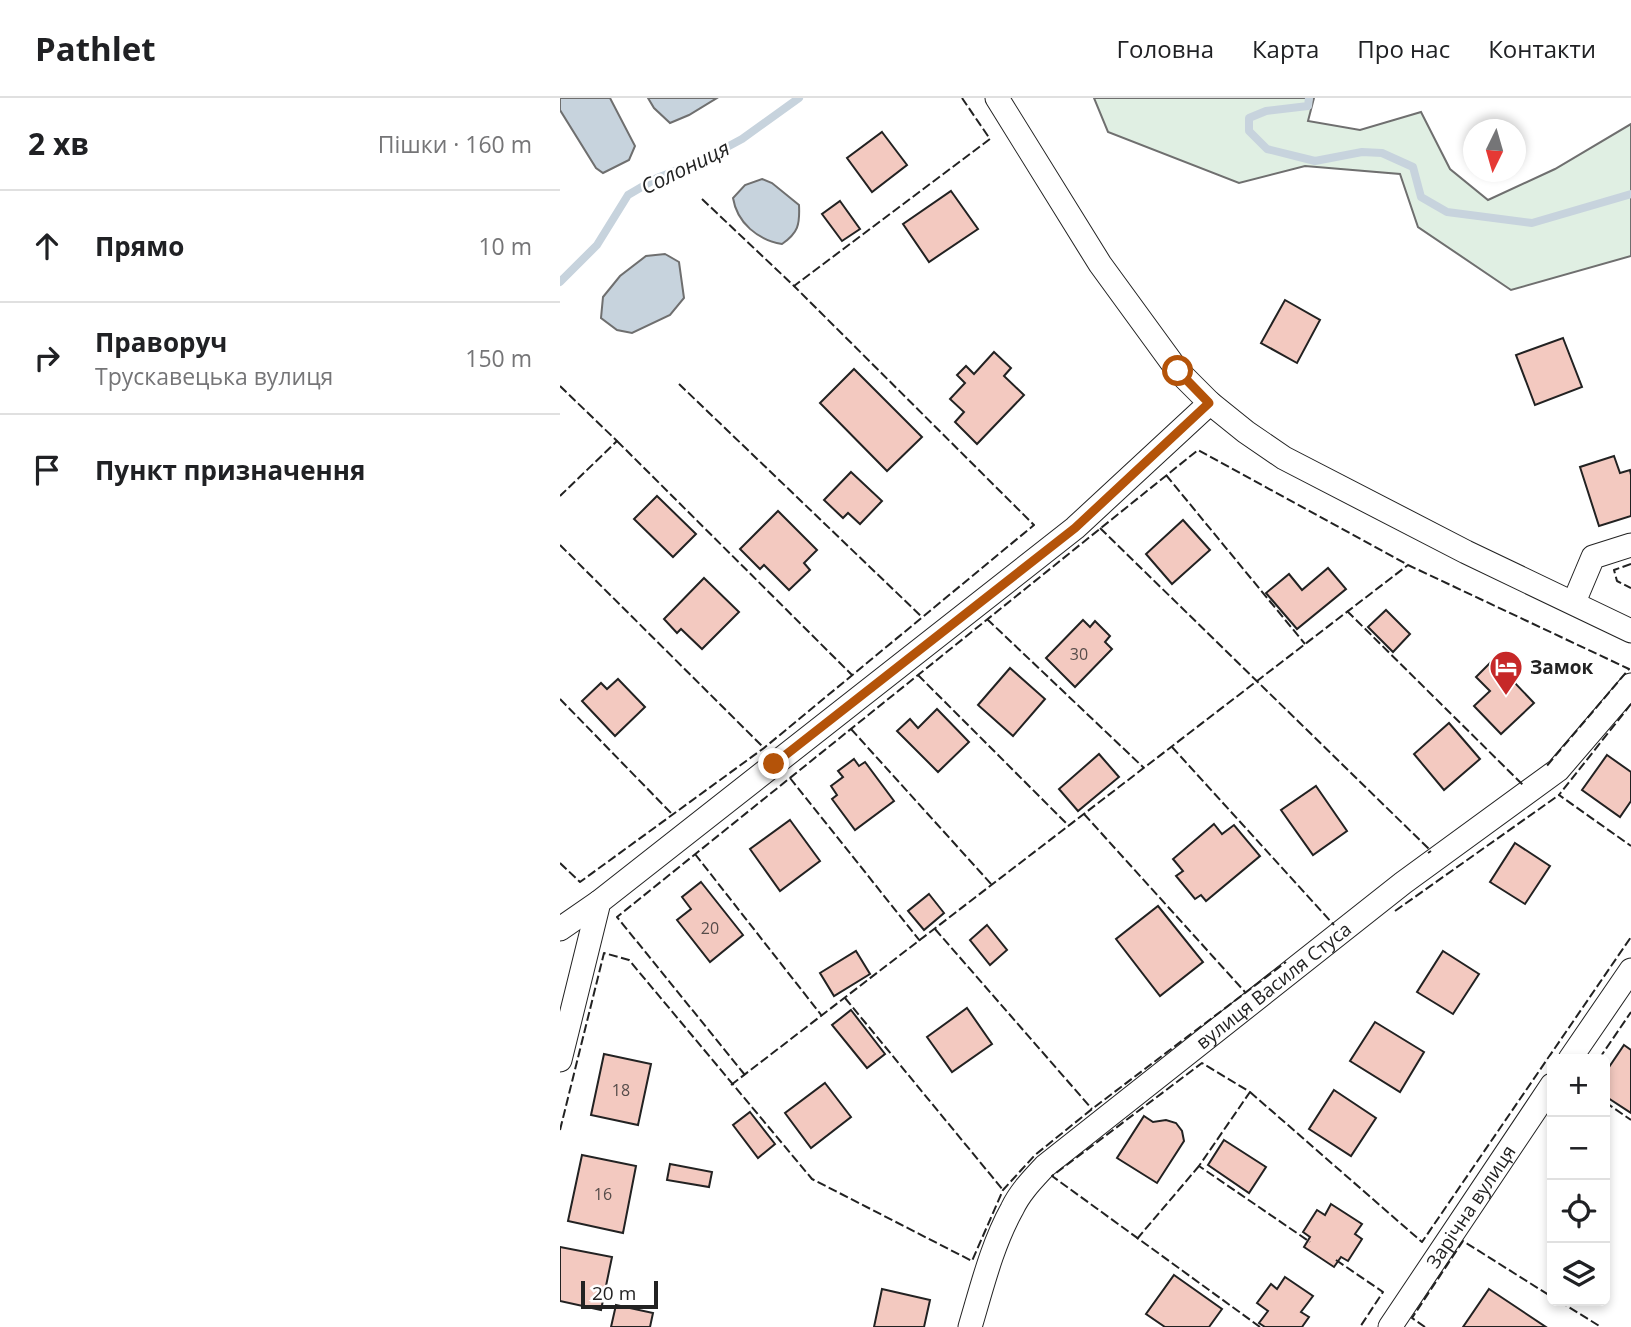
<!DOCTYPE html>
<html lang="uk">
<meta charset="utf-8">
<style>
body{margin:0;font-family:"Open Sans",sans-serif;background:#f6f6f6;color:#202124}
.controls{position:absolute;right:21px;bottom:21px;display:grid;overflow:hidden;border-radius:10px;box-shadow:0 4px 10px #0003}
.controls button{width:63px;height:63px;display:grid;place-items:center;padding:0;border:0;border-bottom:2px solid #e0e0e0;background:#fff;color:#202124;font:35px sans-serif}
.compass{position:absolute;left:903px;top:21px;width:63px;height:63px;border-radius:50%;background:#fff;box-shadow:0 4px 10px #0003;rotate:185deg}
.scale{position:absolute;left:21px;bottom:18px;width:77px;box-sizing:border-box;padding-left:7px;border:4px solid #222;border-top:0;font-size:19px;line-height:24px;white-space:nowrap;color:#222;-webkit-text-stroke:5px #fff;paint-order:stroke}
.stop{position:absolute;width:21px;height:21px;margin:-16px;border:5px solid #b45309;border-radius:50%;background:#fff}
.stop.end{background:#b45309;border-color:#fff;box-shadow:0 2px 7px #0008}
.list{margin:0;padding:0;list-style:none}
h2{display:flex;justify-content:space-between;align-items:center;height:91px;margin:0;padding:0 28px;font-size:30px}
h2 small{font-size:23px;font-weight:400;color:#757577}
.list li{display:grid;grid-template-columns:46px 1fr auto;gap:21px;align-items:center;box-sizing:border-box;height:112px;padding:0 28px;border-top:2px solid #e0e0e0}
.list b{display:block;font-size:26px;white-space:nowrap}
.list p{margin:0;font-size:23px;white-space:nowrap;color:#757577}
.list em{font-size:23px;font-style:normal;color:#757577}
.icon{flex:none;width:38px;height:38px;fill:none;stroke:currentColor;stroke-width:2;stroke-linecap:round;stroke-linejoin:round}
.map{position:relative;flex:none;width:1071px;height:1229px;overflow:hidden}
header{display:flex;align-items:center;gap:42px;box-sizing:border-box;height:98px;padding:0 35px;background:#fff;border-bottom:2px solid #e0e0e0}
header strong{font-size:33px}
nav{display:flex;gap:38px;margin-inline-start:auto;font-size:24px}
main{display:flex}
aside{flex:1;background:#fff}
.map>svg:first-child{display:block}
.green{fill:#e0efe3;stroke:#6f6f6f;stroke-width:2}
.water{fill:#c7d3dd;stroke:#6f6f6f;stroke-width:2}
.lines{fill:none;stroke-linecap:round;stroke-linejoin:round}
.stream{stroke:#c7d3dd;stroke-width:8}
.building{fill:#f3c9c0;stroke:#222;stroke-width:2}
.street-casing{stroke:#222;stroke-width:25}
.street{stroke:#fff;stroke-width:23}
.fence{stroke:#222;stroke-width:2;stroke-dasharray:9 3.5;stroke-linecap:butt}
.route{stroke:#b45309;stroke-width:9}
.labels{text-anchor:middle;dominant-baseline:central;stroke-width:5;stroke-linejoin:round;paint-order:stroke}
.number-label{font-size:16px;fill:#564c4a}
.poi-label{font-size:19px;font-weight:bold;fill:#222;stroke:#fff;text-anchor:start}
.street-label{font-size:19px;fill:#222;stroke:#fff}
.water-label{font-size:21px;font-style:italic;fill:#222;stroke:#fff}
</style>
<header>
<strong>Pathlet</strong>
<nav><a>Головна</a><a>Карта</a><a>Про нас</a><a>Контакти</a></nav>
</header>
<main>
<aside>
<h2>2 хв<small>Пішки · 160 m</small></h2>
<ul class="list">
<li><svg class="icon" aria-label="ahead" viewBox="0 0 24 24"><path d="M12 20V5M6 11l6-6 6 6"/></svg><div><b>Прямо</b></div><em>10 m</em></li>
<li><svg class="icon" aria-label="right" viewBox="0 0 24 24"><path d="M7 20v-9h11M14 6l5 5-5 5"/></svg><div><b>Праворуч</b><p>Трускавецька вулиця</p></div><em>150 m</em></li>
<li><svg class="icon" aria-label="arrive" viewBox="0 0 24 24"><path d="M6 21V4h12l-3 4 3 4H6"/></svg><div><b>Пункт призначення</b></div></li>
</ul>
</aside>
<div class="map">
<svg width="1071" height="1229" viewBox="0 0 1071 1229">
<rect width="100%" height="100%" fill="#fff"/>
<!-- green -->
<path class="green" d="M534,0H754L748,23L800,32L861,14L890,71L928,102L995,71L1071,26V158L951,192L858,129L840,76L745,68L679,85L548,34Z"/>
<!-- water -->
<g class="water">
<path d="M0,0H50L75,48L69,62L43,75L36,70L0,12Z"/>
<path d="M88,0H157L129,17L110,25L94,10Z"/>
<path d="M202,81L212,85L239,107C240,127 238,135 222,146C198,142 177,125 173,100L185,87Z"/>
<path d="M105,156L119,164L124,200L110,217L72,235L57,232L41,220L43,199L60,178L86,158Z"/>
</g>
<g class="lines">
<!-- stream -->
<g class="stream">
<path d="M749,0L748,8L706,13L689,20V33L707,51L755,63L802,54L822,55L853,69L861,99L887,114L972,125L1071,96"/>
<path d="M0,184L37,147L68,97L97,80L141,63L182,41L239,0"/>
</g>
</g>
<!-- building -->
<g class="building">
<path d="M322,34L347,67L312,94L287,60Z"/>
<path d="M391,93L418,131L369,164L343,126Z"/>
<path d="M280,103L300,131L282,143L262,116Z"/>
<path d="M725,202L760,222L737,265L701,245Z"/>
<path d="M1003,240L1022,289L975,307L956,257Z"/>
<path d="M434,254L451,270L444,278L464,297L417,346L395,324L404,314L390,301L405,285L397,277L406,268L414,276Z"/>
<path d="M294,271L362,339L327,373L260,305Z"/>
<path d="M1054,358L1060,375L1070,372L1071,377V418L1039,428L1020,369Z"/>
<path d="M291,374L322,403L300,426L288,415L283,420L264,402Z"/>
<path d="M97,398L136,436L113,459L74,421Z"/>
<path d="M218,413L257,452L244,465L250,472L229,492L204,467L200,471L180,451Z"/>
<path d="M623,422L650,452L612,486L586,456Z"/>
<path d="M768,470L786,491L737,531L706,495L729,476L742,492Z"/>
<path d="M144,480L179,514L142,551L121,531L117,535L104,521Z"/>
<path d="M826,512L850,536L833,554L808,529Z"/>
<path d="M523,522L530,529L535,523L550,538L545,544L552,551L515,589L486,560Z"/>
<path d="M933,562L974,605L941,636L914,608L930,593L916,579Z"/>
<path d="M450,570L485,601L453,638L418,607Z"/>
<path d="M58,581L85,609L55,638L22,603L41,585L47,591Z"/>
<path d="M377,611L409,644L378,674L337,633L350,621L358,630Z"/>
<path d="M889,625L920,661L884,692L854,656Z"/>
<path d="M539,656L559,679L518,713L499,691Z"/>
<path d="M1047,657L1071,674V703L1060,719L1022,692Z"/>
<path d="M294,661L299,668L305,664L334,703L295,732L272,701L277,697L271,688L283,679L278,673Z"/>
<path d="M756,688L787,733L753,757L721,712Z"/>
<path d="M230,722L260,763L220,793L190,751Z"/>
<path d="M654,726L662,736L674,727L700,758L646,803L641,797L635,801L616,778L623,773L613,761Z"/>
<path d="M955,745L990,768L965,806L930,784Z"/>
<path d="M141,784L183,837L150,864L117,822L131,811L122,799Z"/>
<path d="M369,796L384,815L364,832L348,813Z"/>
<path d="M598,808L643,864L600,898L556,841Z"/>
<path d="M427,827L447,852L430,867L410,842Z"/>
<path d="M296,853L310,876L274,898L260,875Z"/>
<path d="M883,853L919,876L893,916L857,894Z"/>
<path d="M407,910L432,946L392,974L367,939Z"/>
<path d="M291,912L325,956L307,970L272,927Z"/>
<path d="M815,924L864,954L840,994L790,963Z"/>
<path d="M1064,947L1071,952V1015L1045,998V975Z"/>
<path d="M44,956L91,966L78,1027L31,1017Z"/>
<path d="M265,985L291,1019L251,1050L225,1015Z"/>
<path d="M774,992L816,1020L791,1058L749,1031Z"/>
<path d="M190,1014L215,1046L198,1060L173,1027Z"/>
<path d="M584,1018L593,1024L606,1022L616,1025L622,1033L624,1043L597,1085L557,1060Z"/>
<path d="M664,1042L706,1069L689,1095L648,1067Z"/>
<path d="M22,1057L76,1068L63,1135L8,1123Z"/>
<path d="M110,1066L152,1074L149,1089L107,1082Z"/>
<path d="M771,1106L802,1126L795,1136L802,1141L788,1163L781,1159L774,1169L744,1149L750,1139L743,1134L757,1112L765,1117Z"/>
<path d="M0,1149L52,1159L41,1212L0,1203Z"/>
<path d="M614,1177L662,1211L649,1229H605L586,1216Z"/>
<path d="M725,1179L753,1198L741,1214L749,1219L742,1229H705L699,1225L708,1213L697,1205L711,1186L717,1191Z"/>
<path d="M322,1191L370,1202L364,1229H314Z"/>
<path d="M929,1191L986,1229H903Z"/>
<path d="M56,1207L93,1215L90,1229H51Z"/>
</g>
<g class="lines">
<defs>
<g id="street">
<path d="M437,0L540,166L618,273L650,305L686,334L724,360L906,454L1071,533"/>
<path d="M1014,504L1033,459L1071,447"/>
<path d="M0,831L39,804"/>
<path d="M1010,961L1071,872"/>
<path d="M0,962L39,804L515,430L650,305"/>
<path id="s1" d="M410,1229C422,1189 432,1147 452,1111C460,1094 473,1081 485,1068L843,785L998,672L1071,587"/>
<path id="s2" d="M830,1229L992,987"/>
</g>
</defs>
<!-- street casing -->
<use href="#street" class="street-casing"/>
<!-- street -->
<use href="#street" class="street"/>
<!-- fence -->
<g class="fence">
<path d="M142,101L234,188L430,41L402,0"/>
<path d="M119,286L362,519"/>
<path d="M0,288L57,343L0,398"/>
<path d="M57,343L292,577"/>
<path d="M606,377L745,546"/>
<path d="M540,430L871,753L868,755"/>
<path d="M0,447L204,650"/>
<path d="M1071,466L1054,472L1057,483L1071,490"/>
<path d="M787,513L964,688"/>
<path d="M427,521L584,670"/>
<path d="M358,577L509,728"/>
<path d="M0,601L112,716"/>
<path d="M1071,606L999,697L1071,748"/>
<path d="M291,631L432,787"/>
<path d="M612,649L774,827"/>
<path d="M230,680L360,843"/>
<path d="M524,716L685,894"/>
<path d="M135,756L262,918"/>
<path d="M0,765L20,784L204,650L474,427L234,188"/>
<path d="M835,813L999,697"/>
<path d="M375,831L532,1011"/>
<path d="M285,900L443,1092"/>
<path d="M1039,961L1071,914"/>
<path d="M185,977L57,819L638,352L848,467L1069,571L985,670"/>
<path d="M171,987L848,467"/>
<path d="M690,994L862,1144L1071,839"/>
<path d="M1045,1004L1071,1022"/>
<path d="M0,1032L44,855L69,862L252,1081L412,1163L443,1092L475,1057L532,1011L726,864"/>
<path d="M577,1141L639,1068"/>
<path d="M776,1162L823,1194L800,1229"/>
<path d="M999,1203L1041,1229"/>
<path d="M700,1229L492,1078L642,965L690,994L639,1068L750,1144"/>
<path d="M865,1229L852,1220L903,1143L992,1199"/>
</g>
</g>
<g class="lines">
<!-- route -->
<path class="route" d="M214,666L515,430L649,305L618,273"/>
</g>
<!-- icons -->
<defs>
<symbol id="hotel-pin" viewBox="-11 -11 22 30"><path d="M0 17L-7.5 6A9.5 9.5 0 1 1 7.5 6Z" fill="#c62828" stroke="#fff"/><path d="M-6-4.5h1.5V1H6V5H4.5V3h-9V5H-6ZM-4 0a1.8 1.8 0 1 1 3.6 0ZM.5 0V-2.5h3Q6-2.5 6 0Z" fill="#fff"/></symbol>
</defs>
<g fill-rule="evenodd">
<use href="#hotel-pin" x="927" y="550" width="38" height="52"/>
</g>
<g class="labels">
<!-- number labels -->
<g class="number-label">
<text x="519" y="556">30</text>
<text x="150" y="830">20</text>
<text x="61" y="992">18</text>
<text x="43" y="1096">16</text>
</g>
<!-- poi labels -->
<g class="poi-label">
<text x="970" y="569">Замок</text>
</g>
<!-- street labels -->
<g class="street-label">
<text stroke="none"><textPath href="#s1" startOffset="471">вулиця Василя Стуса</textPath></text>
<text stroke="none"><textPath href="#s2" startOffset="145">Зарічна вулиця</textPath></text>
</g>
<!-- water labels -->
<g class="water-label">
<text transform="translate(125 69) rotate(-26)">Солониця</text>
</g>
</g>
</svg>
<div class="controls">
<button>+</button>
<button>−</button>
<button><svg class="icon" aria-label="locate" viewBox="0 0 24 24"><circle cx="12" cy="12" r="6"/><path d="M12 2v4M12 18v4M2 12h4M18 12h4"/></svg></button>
<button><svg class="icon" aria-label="layers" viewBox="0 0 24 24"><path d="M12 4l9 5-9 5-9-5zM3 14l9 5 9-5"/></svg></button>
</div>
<svg class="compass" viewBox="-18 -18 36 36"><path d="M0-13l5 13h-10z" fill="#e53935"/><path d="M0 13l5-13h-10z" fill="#757577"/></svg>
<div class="scale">20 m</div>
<div class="stop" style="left:618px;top:273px"></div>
<div class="stop end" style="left:214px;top:666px"></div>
</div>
</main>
